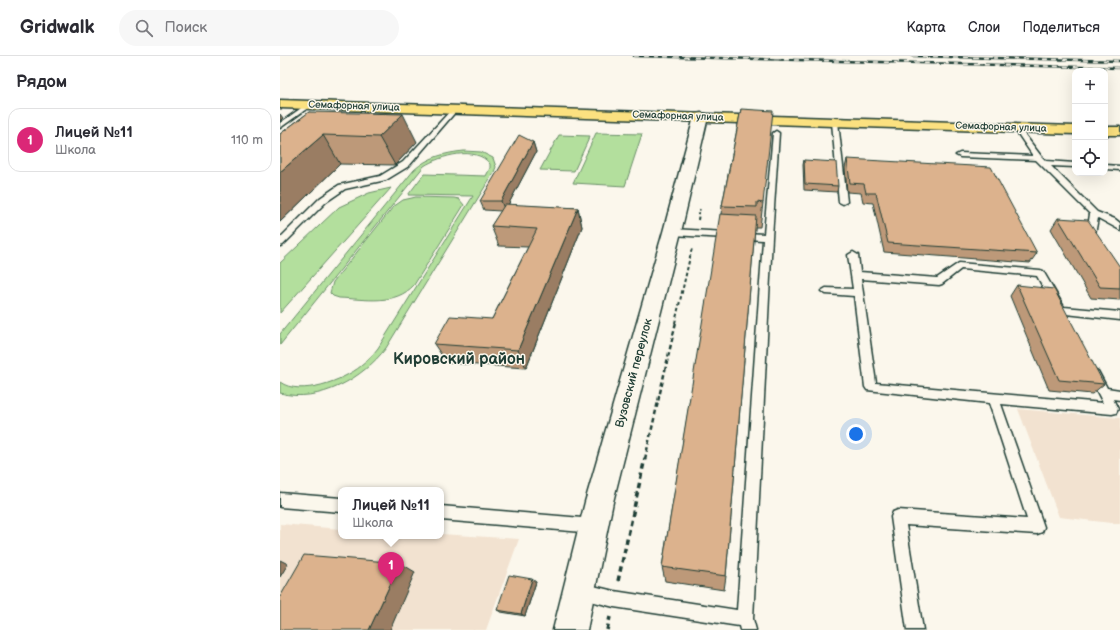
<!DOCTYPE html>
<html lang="ru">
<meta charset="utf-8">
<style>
body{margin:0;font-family:"Balsamiq Sans",sans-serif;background:#f7f7f7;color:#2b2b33}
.controls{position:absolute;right:12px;top:12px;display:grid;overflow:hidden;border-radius:8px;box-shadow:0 4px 16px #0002}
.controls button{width:36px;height:36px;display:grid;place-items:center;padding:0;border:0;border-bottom:1px solid #e1e1e2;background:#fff;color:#2b2b33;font:20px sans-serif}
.you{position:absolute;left:576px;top:378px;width:14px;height:14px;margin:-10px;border:3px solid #fff;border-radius:50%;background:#1a73e8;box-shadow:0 0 0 6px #1a73e833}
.badge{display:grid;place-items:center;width:26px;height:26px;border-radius:50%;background:#db2777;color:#fff;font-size:13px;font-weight:700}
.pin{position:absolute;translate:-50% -33px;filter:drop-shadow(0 1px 2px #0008)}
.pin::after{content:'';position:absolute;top:21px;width:14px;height:12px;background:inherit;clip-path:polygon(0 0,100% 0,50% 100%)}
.popup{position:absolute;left:58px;top:431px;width:106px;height:52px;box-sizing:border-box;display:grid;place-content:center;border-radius:8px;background:#fff;filter:drop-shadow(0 1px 3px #0005);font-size:13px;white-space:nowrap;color:#7c7c81}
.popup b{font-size:15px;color:#2b2b33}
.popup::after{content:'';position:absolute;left:50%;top:100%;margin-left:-8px;border:8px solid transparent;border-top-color:#fff}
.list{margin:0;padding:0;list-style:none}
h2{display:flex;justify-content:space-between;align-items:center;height:52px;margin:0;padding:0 16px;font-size:17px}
h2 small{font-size:13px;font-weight:400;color:#7c7c81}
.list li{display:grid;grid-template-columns:26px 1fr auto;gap:12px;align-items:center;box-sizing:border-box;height:64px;margin:0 8px 8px;padding:0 8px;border:1px solid #e1e1e2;border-radius:12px}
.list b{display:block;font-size:15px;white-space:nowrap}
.list p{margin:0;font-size:13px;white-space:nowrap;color:#7c7c81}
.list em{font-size:13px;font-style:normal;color:#7c7c81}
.icon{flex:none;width:22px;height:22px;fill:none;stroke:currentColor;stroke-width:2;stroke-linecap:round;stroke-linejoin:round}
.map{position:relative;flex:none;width:840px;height:574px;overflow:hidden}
header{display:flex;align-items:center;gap:24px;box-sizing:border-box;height:56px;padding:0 20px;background:#fff;border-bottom:1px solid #e1e1e2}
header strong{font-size:19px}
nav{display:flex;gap:22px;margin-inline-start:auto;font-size:14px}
.search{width:280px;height:36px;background:#f7f7f7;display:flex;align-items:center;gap:10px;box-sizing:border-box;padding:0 14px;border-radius:22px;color:#7c7c81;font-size:15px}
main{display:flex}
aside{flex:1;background:#fff}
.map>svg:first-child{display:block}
.built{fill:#f2e2d0}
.green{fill:#b3df9d;stroke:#698e68}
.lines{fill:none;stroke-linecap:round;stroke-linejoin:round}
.lane-casing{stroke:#1f3d34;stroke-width:3}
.street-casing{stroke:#1f3d34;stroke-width:3}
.highway-casing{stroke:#1f3d34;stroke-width:3}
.path-far3{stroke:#1f3d34;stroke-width:1.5;stroke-dasharray:2 1.5;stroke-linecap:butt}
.path-far2{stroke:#1f3d34;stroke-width:2;stroke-dasharray:3.5 2.5;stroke-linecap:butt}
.path-far1{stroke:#1f3d34;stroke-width:2.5;stroke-dasharray:4.5 3;stroke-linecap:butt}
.path{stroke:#1f3d34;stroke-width:3.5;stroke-dasharray:5.5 4;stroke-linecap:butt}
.lane{fill:#fbf7ec;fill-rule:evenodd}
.street{fill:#fbf7ec;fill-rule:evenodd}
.highway{fill:#fbe180;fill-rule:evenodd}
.rail-casing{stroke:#1f3d34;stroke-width:2.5}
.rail{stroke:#fbf7ec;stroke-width:1.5;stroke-dasharray:5;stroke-linecap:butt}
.wall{fill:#bd9979;stroke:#1f3d34}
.shaded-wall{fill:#9a7d63;stroke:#1f3d34}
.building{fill:#dcb28d;stroke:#1f3d34}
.labels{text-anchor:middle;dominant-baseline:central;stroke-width:3;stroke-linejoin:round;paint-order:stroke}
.far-street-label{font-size:10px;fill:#1f3d34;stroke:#fbf7ec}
.street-label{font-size:12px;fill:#1f3d34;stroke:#fbf7ec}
.district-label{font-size:16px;font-weight:bold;fill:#1f3d34;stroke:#fbf7ec}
</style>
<header>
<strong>Gridwalk</strong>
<div class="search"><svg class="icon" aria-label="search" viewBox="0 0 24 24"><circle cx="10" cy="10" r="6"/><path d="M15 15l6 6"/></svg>Поиск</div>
<nav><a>Карта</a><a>Слои</a><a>Поделиться</a></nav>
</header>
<main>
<aside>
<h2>Рядом<small></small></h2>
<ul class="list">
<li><span class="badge">1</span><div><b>Лицей №11</b><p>Школа</p></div><em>110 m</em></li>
</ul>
</aside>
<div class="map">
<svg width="840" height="574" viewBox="0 0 840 574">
<rect width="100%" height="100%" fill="#fbf7ec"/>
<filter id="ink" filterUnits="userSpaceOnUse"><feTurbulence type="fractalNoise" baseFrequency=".025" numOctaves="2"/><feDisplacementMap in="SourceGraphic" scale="8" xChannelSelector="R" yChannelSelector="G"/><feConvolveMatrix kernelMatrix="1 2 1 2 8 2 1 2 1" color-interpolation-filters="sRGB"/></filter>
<g filter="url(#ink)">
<!-- built -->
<g class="built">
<path d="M738,353L840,362V468L779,461Z"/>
<path d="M0,468L61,473V480H161V478L239,483L206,574H0Z"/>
</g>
<!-- green -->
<g class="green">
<path d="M316,77L362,78L345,130L293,127Z"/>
<path d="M279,79L310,80L294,115L260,114Z"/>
<path d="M184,95L201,96L213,102L216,111L214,116L106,292C83,322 39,348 0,337V326C20,341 64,324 81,310C88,305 93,298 98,292L193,140L128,139L144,118L206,120L210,112V108C196,89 160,100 144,110L0,289V278L134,114C148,101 165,97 184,95Z"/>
<path d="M111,132L0,257V207L59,151L89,137Z"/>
<path d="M136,141L174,142L179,143L184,149L134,229C115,250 85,243 59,242L53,240L50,237L53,226L113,151L123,144Z"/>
</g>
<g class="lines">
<defs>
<g id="lane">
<path d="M27,48L32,49L0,72V67Z"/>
<path d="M173,52L178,53L129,110L106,124L65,133L46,146L3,189L0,190V182L40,142L59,129L100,120L123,106Z"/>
<path d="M555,64L558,66L567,146L563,148L559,146L552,66Z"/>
<path d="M737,70L739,71L761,100L766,105L795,107V111L771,110L817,156L835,163L840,167V174L818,162L815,178L819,184L815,187L812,186L807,178L810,158L756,104L680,101L676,99L680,97L753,100L734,72Z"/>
<path d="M496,75L499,77L492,181L473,563L476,574H460L459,570L334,551L295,541L293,535L295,529L301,527L334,535L457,554L483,184L392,179L388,176L392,173L484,178L493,77Z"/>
<path d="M825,109L840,110V114L825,113Z"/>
<path d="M573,196L578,199L580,216L657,222L679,207L760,214L763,215L784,251L840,256V264L777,257L757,220L681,213L662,228L659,229L581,223L596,327L823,347L808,318L810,315L814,313L818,315L827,332L840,334V344L833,343L838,353L836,357L832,358L721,348L764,471L762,476L757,478L626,469L643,574H627L611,461L613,456L618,454L747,463L709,347L587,334L585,331L574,240L546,238L541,235L546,232L573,233L568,199Z"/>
<path d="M0,437L61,442V456L0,451Z"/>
<path d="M161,450L314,463L319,465L321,470L319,475L314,477L161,464Z"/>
</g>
<path id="street" d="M421,57L426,58L428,61L401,176L333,446L307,574H273L305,446L383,176L414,61L416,58Z"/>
<g id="highway">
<path d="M0,44L795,70V78L0,52Z"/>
<rect x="825" y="71" width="15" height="8"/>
</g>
</defs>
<!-- lane casing -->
<use href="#lane" class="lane-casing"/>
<!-- street casing -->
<use href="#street" class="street-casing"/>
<!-- highway casing -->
<use href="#highway" class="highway-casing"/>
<!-- path-far3 -->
<path class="path-far3" d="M419,158L420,153"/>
<!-- path-far2 -->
<g class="path-far2">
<path d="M418,164L419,157"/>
<path d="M395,267L412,192"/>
</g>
<!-- path-far1 -->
<path class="path-far1" d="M365,403L396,266"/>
<!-- path -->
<g class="path">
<path d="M338,525L365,402"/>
<path d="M327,574L330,561"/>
</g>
<!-- lane -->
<use href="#lane" class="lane"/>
<!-- street -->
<use href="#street" class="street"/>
<!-- highway -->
<use href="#highway" class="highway"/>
<defs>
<g id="rail">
<path d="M354,0L840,12"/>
<path d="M633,0L840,5"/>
</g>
</defs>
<!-- rail casing -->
<use href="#rail" class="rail-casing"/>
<!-- rail -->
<use href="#rail" class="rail"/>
</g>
<!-- wall -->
<g class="wall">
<path d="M461,53L483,147L480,171H475L446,520L444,534L385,525L382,511L441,158L442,150Z"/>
<path d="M29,56L137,86L115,109L60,108L0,166V78Z"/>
<path d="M253,86L256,96L228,149L298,152L302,171L246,312L167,307L154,288L212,263L248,191L219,190L211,170L221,155L204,154L200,145Z"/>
<path d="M567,103L757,197L750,207L604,196L593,147L583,146L581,137L567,136L565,112Z"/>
<path d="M524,104L558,130L557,136L524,134L523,109Z"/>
<path d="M778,162L840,211V244L811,242L771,173Z"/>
<path d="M737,229L824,328L812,338L769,334L730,240Z"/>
<path d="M256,526L245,560L221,556L217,554Z"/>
</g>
<!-- shaded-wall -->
<g class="shaded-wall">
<path d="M0,58L3,62L0,65Z"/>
<path d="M123,58L137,86L115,109L99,81Z"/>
<path d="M43,79L60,108L0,166V116Z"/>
<path d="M253,86L256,96L225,155L221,145Z"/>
<path d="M298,152L302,171L246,312L238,294Z"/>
<path d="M0,504L8,508L0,521Z"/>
<path d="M120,507L135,516L110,574H89Z"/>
<path d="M252,523L256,526L245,560L241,558Z"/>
</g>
<!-- building -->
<g class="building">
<path d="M461,53L493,55L483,147L477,146V151L442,150Z"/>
<path d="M29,56L123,58L99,81L43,79L0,116V78Z"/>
<path d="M239,79L253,86L221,145H200Z"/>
<path d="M567,103L711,111L757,197L608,187L596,137H586L584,128L570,127Z"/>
<path d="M524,104L556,106L558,130L525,128Z"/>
<path d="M225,148L298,152L238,294L154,288L170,260L212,263L257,173L211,170Z"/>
<path d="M440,158L476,160L446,520L382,511Z"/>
<path d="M778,162L808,164L840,211V232L820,231Z"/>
<path d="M737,229L774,233L824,328L779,324Z"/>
<path d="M24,499L120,507L89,574H0V541Z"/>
<path d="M229,519L252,523L241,558L217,554Z"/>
</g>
</g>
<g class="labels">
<!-- far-street labels -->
<g class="far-street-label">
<text transform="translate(74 50) rotate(2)">Семафорная улица</text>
<text transform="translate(398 60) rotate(2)">Семафорная улица</text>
<text transform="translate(721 71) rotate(2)">Семафорная улица</text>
</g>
<!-- street labels -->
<g class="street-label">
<text transform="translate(354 317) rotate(-75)">Вузовский переулок</text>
</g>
<!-- district labels -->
<g class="district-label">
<text x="179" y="303">Кировский район</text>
</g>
</g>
</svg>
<div class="controls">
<button>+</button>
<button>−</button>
<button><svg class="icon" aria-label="locate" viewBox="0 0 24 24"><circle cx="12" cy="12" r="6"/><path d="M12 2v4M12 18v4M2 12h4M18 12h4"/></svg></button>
</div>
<div class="you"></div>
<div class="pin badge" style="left:111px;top:529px">1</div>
<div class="popup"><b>Лицей №11</b>Школа</div>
</div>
</main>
